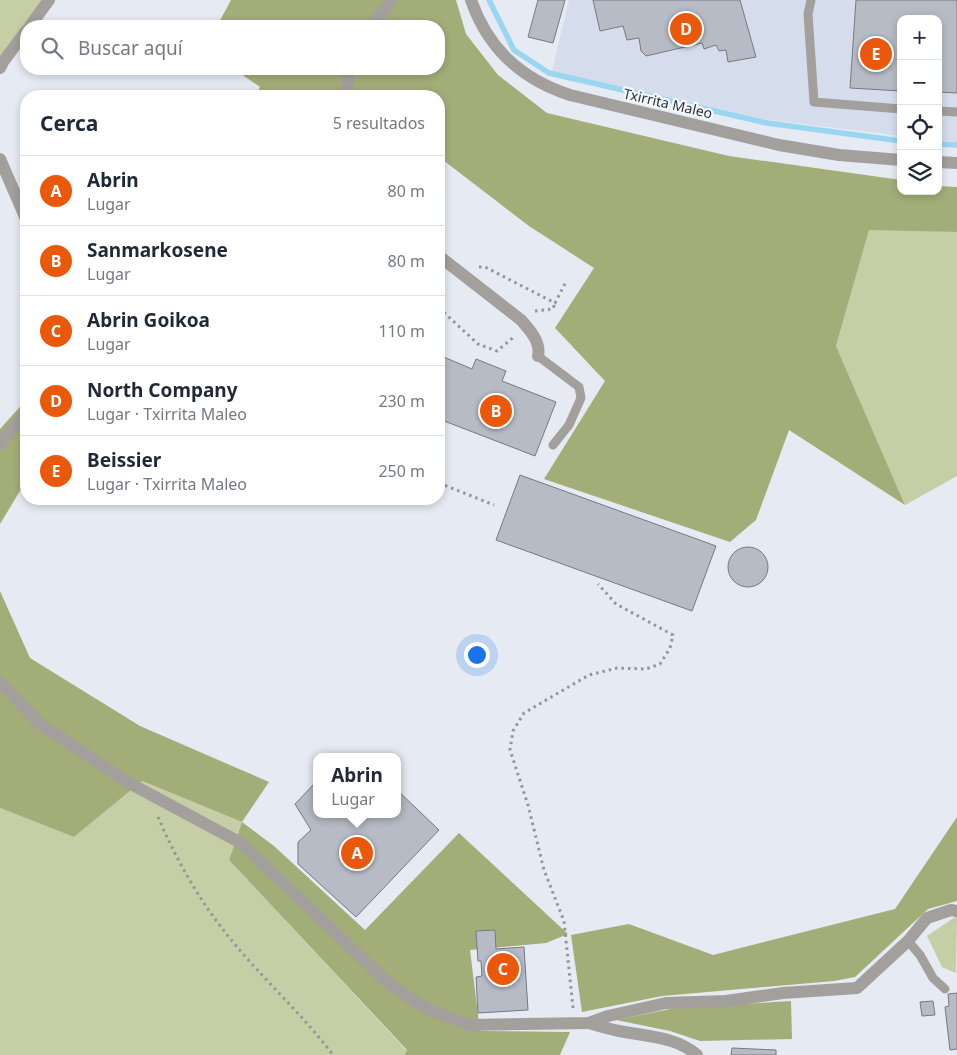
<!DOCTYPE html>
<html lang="es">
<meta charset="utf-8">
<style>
body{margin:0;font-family:"Noto Sans",sans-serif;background:#f2f2f3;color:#1f2937}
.controls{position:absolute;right:15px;top:15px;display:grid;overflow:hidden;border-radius:10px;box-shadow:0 2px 8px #0003}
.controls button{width:45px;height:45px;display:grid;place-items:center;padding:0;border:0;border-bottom:1px solid #e0e1e3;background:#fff;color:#1f2937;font:25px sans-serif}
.you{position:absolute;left:476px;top:654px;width:18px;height:18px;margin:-12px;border:4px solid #fff;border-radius:50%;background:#1a73e8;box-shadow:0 0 0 8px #1a73e833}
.badge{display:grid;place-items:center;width:32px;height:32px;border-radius:50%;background:#ea580c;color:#fff;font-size:16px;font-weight:700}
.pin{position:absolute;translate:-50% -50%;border:2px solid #fff;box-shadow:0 1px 5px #0006}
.popup{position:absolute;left:313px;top:753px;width:88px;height:65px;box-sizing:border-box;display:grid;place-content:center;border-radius:10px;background:#fff;filter:drop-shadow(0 1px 4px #0005);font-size:16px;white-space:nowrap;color:#747a83}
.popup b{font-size:19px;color:#1f2937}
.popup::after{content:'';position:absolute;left:50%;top:100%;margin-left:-10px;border:10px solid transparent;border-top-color:#fff}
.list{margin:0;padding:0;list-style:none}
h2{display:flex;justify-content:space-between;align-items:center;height:65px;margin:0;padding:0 20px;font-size:21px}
h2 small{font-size:16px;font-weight:400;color:#747a83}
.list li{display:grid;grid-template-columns:32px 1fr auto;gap:15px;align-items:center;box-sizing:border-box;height:70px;padding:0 20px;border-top:1px solid #e0e1e3}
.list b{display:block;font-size:19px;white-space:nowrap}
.list p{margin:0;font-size:16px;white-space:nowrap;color:#747a83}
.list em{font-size:16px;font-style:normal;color:#747a83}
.icon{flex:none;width:28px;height:28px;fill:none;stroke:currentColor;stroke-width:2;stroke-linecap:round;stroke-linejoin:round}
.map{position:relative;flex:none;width:957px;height:1055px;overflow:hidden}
.search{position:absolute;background:#fff;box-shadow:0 2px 8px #0003;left:20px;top:20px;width:425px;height:55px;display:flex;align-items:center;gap:12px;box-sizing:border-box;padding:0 18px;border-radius:20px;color:#747a83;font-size:19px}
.panel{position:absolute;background:#fff;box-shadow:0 2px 8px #0003;left:20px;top:90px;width:425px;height:415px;border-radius:20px}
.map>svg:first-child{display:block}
.built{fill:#d5dded}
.green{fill:#c5cea4}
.forest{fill:#a3ad78}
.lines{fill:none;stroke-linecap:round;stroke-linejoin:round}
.stream{stroke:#98d6f2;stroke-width:5.5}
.building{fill:#b7bbc5;stroke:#757981}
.path{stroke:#92959c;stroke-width:3;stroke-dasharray:2.5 4;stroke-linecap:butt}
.lane{stroke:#a39f9d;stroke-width:9}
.street{stroke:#a39f9d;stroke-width:12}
.labels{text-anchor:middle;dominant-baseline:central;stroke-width:4.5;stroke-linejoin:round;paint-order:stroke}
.street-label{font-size:14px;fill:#303236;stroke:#f3f7ff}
</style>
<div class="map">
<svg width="957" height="1055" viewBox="0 0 957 1055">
<rect width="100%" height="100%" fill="#e5eaf3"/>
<!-- built -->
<path class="built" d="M569,0H957V142L938,141V19H901V136L754,118L552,71Z"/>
<!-- green -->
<g class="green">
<path d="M0,0H43L0,59Z"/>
<path d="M869,229L957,232V476L905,505L836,346Z"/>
<path d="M142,781L242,822L229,860L407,1051L405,1055H0V808L74,837Z"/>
<path d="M955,917H957L956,973L942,967L927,936Z"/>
</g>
<!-- forest -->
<g class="forest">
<path d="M231,0H456L466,34L498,75L547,113L729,156L901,180V191H938V186L957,187V232L869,230L836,346L905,505L789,430L756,520L730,542L544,479L605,381L555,328L594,268L529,226L443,160L439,161V96H256L260,87L234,69H439V26H217Z"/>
<path d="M26,400V481L0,524V429Z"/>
<path d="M0,591L30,658L140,726L269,782L242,822L274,846L365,930L459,833L568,934L546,943L470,950L480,1031L570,1032L560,1055H405L407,1050L229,860L242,822L142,781L74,837L0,808Z"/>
<path d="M957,817V901L928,909L855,977L834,981L662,996L582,1012L571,935L629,924L713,955L895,909Z"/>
<path d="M791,1001L792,1039L700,1041L670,1031L616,1020L675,1008Z"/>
</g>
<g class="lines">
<!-- stream -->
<g class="stream">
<path d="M489,0L514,50L549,73L767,123L901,141"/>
<path d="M938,144L957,145"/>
</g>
</g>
<!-- building -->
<g class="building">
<path d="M538,0H565L553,43L528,37Z"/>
<path d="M593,0H740L756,57L728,62L726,50L719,51L716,45L704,49L702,43L646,56L641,51L639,38L627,40L623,26L600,31Z"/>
<path d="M856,0H957V93L938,92V19H901V91L850,88Z"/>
<path d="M439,355L472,369L476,359L506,371L502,381L556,402L535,456L439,419Z"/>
<path d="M520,475L716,546L692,611L496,540Z"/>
<circle cx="748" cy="567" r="20"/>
<path d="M317,781V814H397V790L439,830L356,917L298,864V842L311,830L295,804Z"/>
<path d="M495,930L496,949L524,947L528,1010L478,1013L476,977L482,976L481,961H478L476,931Z"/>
<path d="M957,993V1049L950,1050L945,1007L949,1006L948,994Z"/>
<path d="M933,1001L935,1015L922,1016L920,1002Z"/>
<path d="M732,1048L776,1050V1055H731Z"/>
</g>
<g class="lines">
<!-- path -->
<g class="path">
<path d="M479,267H485L555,303L567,280"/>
<path d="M439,308L478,344L497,351L515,336"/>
<path d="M535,311L553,309L555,303"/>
<path d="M439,483L494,505"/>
<path d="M158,817C174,855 199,900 225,932C258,975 300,1011 333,1055"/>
<path d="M573,1008L564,921L544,870L528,805L510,750L513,731L524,713L589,675L617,668L646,669L660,664L670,648L673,635L616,604L598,584"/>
</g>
<!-- lane -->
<g class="lane">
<path d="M811,0L808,14L814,102L901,109"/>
<path d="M938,111L957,112"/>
<path d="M538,356L579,387L581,398L569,425L553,445"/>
<path d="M908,941L920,955L933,978L945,989"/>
</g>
<!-- street -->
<g class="street">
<path d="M471,0C488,49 521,79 570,95L779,145L839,155L901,160"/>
<path d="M30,26L49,0"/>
<path d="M371,26L392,0"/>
<path d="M0,68L3,62L26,31"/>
<path d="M345,96L350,69"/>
<path d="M0,159L26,219"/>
<path d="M938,162L957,163"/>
<path d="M439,256L521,320C530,330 541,342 538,356"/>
<path d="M0,444L26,413"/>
<path d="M0,682L40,724L129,783L241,843L388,983L425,1008L469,1025L589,1023L608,1016L666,1003L726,1001L783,993L857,988L908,941L927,918L951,910L957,911"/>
<path d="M589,1023C599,1026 609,1029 619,1031C645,1036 677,1037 697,1055"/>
</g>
</g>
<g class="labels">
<!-- street labels -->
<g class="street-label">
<text transform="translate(668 103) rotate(13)">Txirrita Maleo</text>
</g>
</g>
</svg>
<div class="controls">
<button>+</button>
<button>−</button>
<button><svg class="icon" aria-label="locate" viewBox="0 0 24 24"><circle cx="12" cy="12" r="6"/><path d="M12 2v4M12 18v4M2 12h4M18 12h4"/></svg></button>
<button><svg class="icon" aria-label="layers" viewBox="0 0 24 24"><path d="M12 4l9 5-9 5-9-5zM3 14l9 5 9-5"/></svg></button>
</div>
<div class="you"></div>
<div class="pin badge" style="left:357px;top:853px">A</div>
<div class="popup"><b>Abrin</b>Lugar</div>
<div class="pin badge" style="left:496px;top:411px">B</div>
<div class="pin badge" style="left:503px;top:969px">C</div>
<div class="pin badge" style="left:686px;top:29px">D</div>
<div class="pin badge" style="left:876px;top:54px">E</div>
<div class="search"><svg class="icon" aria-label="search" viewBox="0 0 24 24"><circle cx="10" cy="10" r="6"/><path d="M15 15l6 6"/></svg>Buscar aquí</div>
<section class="panel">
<h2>Cerca<small>5 resultados</small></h2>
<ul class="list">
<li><span class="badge">A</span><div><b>Abrin</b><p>Lugar</p></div><em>80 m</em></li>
<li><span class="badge">B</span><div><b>Sanmarkosene</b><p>Lugar</p></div><em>80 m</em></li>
<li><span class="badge">C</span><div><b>Abrin Goikoa</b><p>Lugar</p></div><em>110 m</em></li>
<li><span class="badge">D</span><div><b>North Company</b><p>Lugar · Txirrita Maleo</p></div><em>230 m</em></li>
<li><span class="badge">E</span><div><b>Beissier</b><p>Lugar · Txirrita Maleo</p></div><em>250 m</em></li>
</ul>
</section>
</div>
